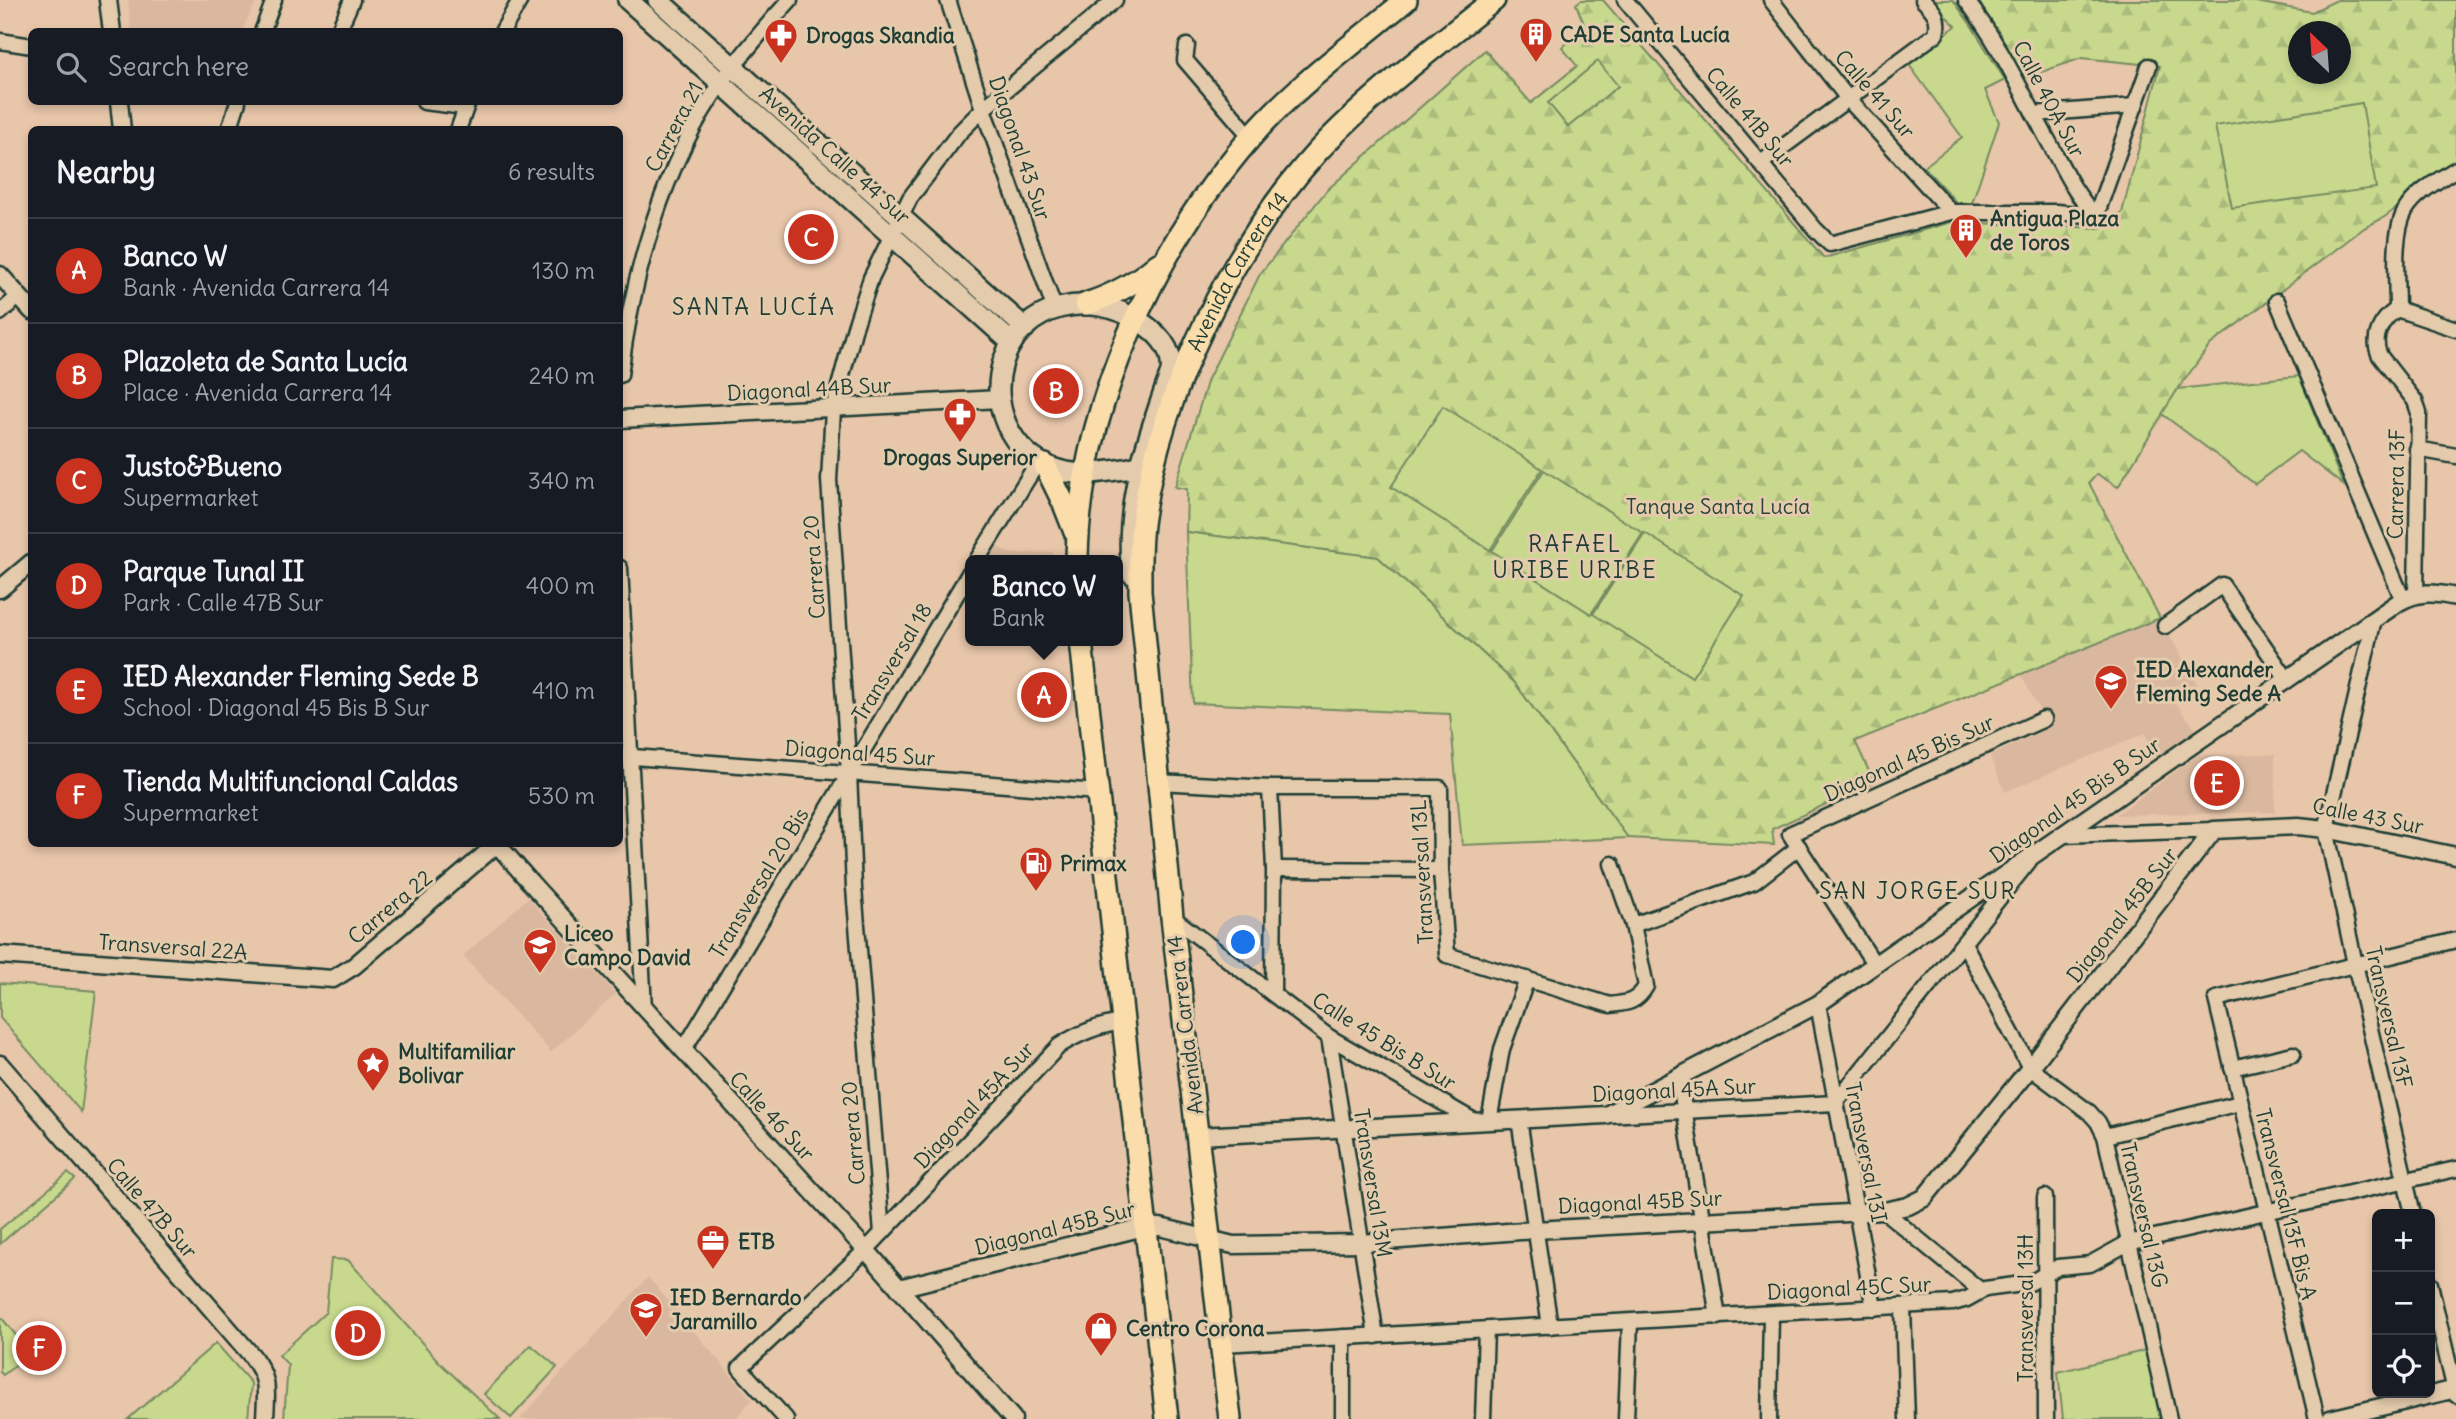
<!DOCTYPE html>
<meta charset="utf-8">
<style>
body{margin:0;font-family:Delius,sans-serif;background:#20242c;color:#f1f3f6}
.controls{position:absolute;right:21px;bottom:21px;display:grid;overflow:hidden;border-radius:10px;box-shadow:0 4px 10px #0003}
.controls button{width:63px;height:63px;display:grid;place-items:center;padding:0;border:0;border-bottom:2px solid #363941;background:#171b24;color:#f1f3f6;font:35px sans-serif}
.compass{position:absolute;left:2288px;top:21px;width:63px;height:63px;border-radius:50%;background:#171b24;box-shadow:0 4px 10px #0003;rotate:335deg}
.you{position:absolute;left:1244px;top:943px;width:24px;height:24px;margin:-18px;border:5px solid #fff;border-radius:50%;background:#1a73e8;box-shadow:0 0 0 10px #1a73e833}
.badge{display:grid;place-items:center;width:46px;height:46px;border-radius:50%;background:#c8321e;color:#fff;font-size:23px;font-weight:700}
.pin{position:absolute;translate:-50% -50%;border:4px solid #fff;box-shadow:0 2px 7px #0006}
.popup{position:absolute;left:965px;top:555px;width:158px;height:91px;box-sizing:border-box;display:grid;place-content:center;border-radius:10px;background:#171b24;filter:drop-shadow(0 2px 5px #0005);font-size:23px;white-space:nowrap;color:#9ea1a6}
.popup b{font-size:26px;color:#f1f3f6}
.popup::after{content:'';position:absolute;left:50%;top:100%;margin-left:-14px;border:14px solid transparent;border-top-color:#171b24}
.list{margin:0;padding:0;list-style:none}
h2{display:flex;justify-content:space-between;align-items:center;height:91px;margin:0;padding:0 28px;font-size:30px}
h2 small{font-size:23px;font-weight:400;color:#9ea1a6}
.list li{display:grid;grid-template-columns:46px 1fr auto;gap:21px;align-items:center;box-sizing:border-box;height:105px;padding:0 28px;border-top:2px solid #363941}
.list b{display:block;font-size:26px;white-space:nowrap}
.list p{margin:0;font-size:23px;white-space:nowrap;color:#9ea1a6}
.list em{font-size:23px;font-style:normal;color:#9ea1a6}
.icon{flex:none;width:38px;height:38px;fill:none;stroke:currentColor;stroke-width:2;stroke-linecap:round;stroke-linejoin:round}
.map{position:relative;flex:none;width:2456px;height:1419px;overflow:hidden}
.search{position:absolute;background:#171b24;box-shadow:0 4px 10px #0003;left:28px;top:28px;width:595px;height:77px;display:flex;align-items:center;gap:18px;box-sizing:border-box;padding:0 24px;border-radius:10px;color:#9ea1a6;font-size:26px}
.panel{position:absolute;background:#171b24;box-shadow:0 4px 10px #0003;left:28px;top:126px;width:595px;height:721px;border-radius:10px}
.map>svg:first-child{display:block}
.built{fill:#d9b89f}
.forest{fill:url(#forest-firs);stroke:#748b61;stroke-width:2;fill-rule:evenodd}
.green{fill:#c8d98e;stroke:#748b61;stroke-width:2}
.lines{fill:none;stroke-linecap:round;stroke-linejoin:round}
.minor-casing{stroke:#1f3d34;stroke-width:19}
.tertiary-casing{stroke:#1f3d34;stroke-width:21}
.secondary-casing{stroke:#1f3d34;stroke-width:24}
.primary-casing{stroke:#1f3d34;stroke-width:26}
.minor{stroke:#e4cbac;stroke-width:14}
.tertiary{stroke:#e4cbac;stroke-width:16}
.secondary{stroke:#e4cbac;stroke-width:19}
.primary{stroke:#faddab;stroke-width:21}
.labels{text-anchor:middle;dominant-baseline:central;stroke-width:6;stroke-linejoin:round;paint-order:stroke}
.poi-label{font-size:21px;font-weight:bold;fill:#1f3d34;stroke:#e4cbac;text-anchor:start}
.street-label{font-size:21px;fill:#1f3d34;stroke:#e4cbac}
.park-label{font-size:21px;fill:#274538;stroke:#e4cbac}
.neighbourhood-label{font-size:23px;letter-spacing:2px;fill:#1f3d34;stroke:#e4cbac}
</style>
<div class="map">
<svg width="2456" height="1419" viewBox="0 0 2456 1419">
<defs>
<pattern id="forest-firs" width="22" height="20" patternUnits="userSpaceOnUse" patternTransform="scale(1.75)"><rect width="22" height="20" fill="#c8d98e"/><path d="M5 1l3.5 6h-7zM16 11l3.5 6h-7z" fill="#abbb7b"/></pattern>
</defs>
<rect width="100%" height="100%" fill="#e8c6aa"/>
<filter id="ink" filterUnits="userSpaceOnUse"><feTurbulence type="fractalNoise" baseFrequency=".0143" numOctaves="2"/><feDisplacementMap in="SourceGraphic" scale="14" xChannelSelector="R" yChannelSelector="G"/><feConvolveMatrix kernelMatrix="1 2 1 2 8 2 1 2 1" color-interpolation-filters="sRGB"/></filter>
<g filter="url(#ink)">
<!-- built -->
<g class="built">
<path d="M128,0H257L241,32L131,31Z"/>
<path d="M996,546L1012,554L1053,552L1054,560H992L989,558Z"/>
<path d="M2160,618L2198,686L2175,702L2198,732L2155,757L2145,733L2005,792L1990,756L2049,728L2020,673Z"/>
<path d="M2275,754V812L2116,815L2198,755Z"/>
<path d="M528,898L616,994L551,1052L463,956Z"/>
<path d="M648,1277L752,1400L735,1419H520Z"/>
</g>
<!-- forest -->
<path class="forest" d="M1581,0H1603L1824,258L1952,222L2100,228L2122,213L2160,66L2082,58L2024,78L1978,0H2245L2312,12L2337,0H2456V165L2383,218L2364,228L2210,345L2178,389L2118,487L2097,474L2089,483L2160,618L1855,741L1874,782L1772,829L1774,845L1628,838L1514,682L1378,557L1186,532L1187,489L1175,487L1208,379L1260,274L1327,190L1485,50L1531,103L1577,66L1562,47L1574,35L1586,29L1576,4ZM2298,32H2340V74H2298Z"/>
<!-- green -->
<g class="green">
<path d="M1929,0H1953L1973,28L2005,80L1985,90L1999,122L1972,203H1957L1924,167L1962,137L1907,62L1956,26Z"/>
<path d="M1598,61L1618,86L1568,127L1548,103Z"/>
<path d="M2362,103L2376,188L2232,208L2215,126Z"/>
<path d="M2299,376L2343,485L2299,451L2255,484L2162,414L2178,389Z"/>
<path d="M1443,406L1542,469L1490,550L1391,487Z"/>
<path d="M1544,470L1643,533L1591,614L1492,551Z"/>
<path d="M1186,532L1378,557L1514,682L1628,838L1462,845L1450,714L1193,703Z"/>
<path d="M1645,533L1744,596L1692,677L1593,614Z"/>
<path d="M0,983L96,991L81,1112L0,1018Z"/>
<path d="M68,1173L75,1179L0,1244V1229Z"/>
<path d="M331,1259L348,1260L441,1364L500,1419H284L288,1365L279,1355L326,1312Z"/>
<path d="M0,1316L31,1353L3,1375L0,1372Z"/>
<path d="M216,1343L251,1383L248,1419H128Z"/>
<path d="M531,1345L557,1367L511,1418L484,1394Z"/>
<path d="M2147,1350L2164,1419H2063L2058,1372Z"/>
</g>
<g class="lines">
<defs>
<g id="minor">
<path d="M948,0L983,109L1055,310"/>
<path d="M1625,0L1815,229L1830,244L1951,212H2057L2096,216"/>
<path d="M1771,0L1849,100L1951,212"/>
<path d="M1966,0C2000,44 2023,95 2050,144C2064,170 2075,195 2096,216"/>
<path d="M262,32L274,0"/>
<path d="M338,32L352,0"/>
<path d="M502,32L520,0"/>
<path d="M0,41L32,46"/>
<path d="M1187,46L1185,60L1251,137"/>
<path d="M424,102L465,107"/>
<path d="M2034,114L2135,106"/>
<path d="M229,130L238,102"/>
<path d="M458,130L468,102"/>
<path d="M1761,163L1936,34C1940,18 1935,12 1923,0"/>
<path d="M2096,216L2149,66"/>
<path d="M2277,301L2403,600"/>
<path d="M2397,309L2456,329"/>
<path d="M0,313L19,296"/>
<path d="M620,375C632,277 663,163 722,82C743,53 766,26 790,0"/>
<path d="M2417,449L2456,456"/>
<path d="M977,560L1038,462"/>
<path d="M620,568L644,1008"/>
<path d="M2416,594L2419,413L2415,401L2380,356C2371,337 2381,320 2397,309C2397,281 2392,236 2405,211C2415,193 2439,180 2456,169"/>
<path d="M2374,619L2326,829L2355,964L2413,1214"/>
<path d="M2165,626L2222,585L2286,678"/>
<path d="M620,756L1098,792"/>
<path d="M1158,782L1270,788H1440L1441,870L1447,955L1610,1005C1628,1003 1637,1002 1646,986L1633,925L1612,864"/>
<path d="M1270,788L1274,869L1273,994"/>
<path d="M2062,835L2214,830"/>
<path d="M1274,869L1441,870"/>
<path d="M1172,917L1329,1037L1476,1122"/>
<path d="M1633,925L1754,882L1799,847"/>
<path d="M1964,943L2030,1068L2089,1112L2098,1122L2105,1136L2169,1419"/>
<path d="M1875,965L1790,834L2044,719"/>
<path d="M1818,1004L1874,1308"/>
<path d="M1329,1037L1376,1336"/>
<path d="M683,1051L970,572"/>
<path d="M2232,1068L2293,1054"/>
<path d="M1679,1077L1718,1317"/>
<path d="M1606,1115L1835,1103L2029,861"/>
<path d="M1519,1119L1550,1326"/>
<path d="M1489,1121L1502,1049L1527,979"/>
<path d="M2105,1136L2240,1103"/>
<path d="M2045,1197L2046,1419"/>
<path d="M1884,1211L1980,1290"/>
<path d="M882,1233L854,888L849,773L829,480L833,409L855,327L871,278L910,198L959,133L983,109L1115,0"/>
<path d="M2430,1284L2456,1395"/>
<path d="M1903,1308L1907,1419"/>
<path d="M1343,1337V1419"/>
<path d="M1222,1344L1953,1303L1967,1299L1985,1289L2030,1283L2058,1267L2090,1264L2128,1243L2456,1169"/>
<path d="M786,1419L740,1368L866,1250L1059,1046C1079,1033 1099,1025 1123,1022"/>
<path d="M1483,1419L1486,1330"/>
<path d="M1626,1419L1630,1322"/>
<path d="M1769,1419L1771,1314"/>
<path d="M2317,1419L2216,999L2456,940"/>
</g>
<g id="tertiary">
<path d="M108,0L112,32"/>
<path d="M119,102L122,130"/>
<path d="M0,275L32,311"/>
<path d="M620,419L1000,399"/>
<path d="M0,589L32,562"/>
<path d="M497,844L530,882L866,1250L1013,1419"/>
<path d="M0,955L333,979L354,966L497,844"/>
<path d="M0,1064L252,1356C270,1381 266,1389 265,1419"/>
<path d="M1198,1136L1606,1115L1818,1004L2399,602C2419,591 2434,592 2456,597"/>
<path d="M899,1288L1144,1227H1160L1233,1245L1361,1243L1535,1230L1884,1211L1908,1206L1924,1198L2030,1068L2214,830L2298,826L2326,829L2456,856"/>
<path d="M2330,1419L2456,1389"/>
</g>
<g id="secondary">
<path d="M628,0L1012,343"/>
<path d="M658,0L1025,328"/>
<path d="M1132,574C1123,505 1148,436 1171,372C1174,349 1157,332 1139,321C1091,290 1022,303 1003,362C988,411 1016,463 1067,472C1085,476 1107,471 1125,469C1135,467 1145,464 1155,461"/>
</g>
<g id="primary">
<path d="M1086,304C1114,295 1136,283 1158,264"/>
<path d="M1045,465L1064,504L1075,532"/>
<path d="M1077,560C1079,411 1154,249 1251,137C1294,87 1355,43 1406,0"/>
<path d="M1081,641L1167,1419"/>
<path id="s1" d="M1230,1419L1172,917L1140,592C1140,567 1139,542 1143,517C1161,393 1233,245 1317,152C1367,98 1436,46 1494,0"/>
</g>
</defs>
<!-- minor casing -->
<use href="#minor" class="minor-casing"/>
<!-- tertiary casing -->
<use href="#tertiary" class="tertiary-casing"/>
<!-- secondary casing -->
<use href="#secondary" class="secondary-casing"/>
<!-- primary casing -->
<use href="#primary" class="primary-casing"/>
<!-- minor -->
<use href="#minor" class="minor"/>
<!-- tertiary -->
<use href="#tertiary" class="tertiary"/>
<!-- secondary -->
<use href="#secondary" class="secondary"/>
<!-- primary -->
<use href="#primary" class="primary"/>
</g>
</g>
<!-- icons -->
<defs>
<symbol id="building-pin" viewBox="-11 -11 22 30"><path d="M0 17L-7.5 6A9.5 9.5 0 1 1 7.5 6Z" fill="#c8321e" stroke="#e4cbac"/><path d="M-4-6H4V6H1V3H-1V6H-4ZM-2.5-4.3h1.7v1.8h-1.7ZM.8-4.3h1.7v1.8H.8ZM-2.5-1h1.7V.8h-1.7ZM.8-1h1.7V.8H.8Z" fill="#fff"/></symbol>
<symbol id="pharmacy-pin" viewBox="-11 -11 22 30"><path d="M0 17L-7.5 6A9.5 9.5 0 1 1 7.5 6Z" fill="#c8321e" stroke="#e4cbac"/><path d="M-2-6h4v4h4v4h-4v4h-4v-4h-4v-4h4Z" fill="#fff"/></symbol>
<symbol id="school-pin" viewBox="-11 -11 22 30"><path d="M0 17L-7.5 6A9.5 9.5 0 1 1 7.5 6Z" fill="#c8321e" stroke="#e4cbac"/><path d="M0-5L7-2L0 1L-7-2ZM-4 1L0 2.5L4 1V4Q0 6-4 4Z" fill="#fff"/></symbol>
<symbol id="fuel-pin" viewBox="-11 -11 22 30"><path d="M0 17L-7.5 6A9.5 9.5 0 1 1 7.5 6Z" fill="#c8321e" stroke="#e4cbac"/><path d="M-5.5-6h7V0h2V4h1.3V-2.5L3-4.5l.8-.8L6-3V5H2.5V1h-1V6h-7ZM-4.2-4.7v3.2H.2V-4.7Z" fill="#fff"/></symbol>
<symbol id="university-pin" viewBox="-11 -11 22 30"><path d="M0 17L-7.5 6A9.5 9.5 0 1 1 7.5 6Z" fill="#c8321e" stroke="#e4cbac"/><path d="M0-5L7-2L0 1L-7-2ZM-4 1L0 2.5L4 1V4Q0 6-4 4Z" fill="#fff"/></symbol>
<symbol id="sight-pin" viewBox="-11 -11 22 30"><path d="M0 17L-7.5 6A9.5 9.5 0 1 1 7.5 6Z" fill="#c8321e" stroke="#e4cbac"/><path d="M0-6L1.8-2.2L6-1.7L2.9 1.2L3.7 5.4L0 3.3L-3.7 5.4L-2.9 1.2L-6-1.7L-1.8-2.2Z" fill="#fff"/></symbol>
<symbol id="office-pin" viewBox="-11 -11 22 30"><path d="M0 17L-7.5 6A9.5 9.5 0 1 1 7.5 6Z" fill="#c8321e" stroke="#e4cbac"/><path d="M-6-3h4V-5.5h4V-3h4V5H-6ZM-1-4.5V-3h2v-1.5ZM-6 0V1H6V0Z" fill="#fff"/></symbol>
<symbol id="shop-pin" viewBox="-11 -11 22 30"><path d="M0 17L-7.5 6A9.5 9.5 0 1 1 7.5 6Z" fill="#c8321e" stroke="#e4cbac"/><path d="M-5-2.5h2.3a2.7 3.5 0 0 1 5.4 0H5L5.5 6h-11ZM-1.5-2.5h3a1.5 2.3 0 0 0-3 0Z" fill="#fff"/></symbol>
</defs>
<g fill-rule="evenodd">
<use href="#building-pin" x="1517" y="15" width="38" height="52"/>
<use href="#pharmacy-pin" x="762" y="16" width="38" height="52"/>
<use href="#building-pin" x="1947" y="211" width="38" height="52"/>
<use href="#pharmacy-pin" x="941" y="395" width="38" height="52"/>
<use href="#school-pin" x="2092" y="662" width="38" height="52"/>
<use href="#fuel-pin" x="1017" y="844" width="38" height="52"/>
<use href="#university-pin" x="521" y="926" width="38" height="52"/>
<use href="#sight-pin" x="354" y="1044" width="38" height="52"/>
<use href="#office-pin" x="694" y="1222" width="38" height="52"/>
<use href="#school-pin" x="627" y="1290" width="38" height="52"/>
<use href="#shop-pin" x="1082" y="1309" width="38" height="52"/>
</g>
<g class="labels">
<!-- poi labels -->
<g class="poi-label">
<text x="1560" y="34">CADE Santa Lucía</text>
<text x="806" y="35">Drogas Skandia</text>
<text x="1990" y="218">Antigua Plaza<tspan x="1990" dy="24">de Toros</tspan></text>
<text x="960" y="457" text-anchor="middle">Drogas Superior</text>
<text x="2136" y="669">IED Alexander<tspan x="2136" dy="24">Fleming Sede A</tspan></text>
<text x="1060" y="863">Primax</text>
<text x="564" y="933">Liceo<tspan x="564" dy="24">Campo David</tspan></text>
<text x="398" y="1051">Multifamiliar<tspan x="398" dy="24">Bolivar</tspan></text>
<text x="738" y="1241">ETB</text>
<text x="670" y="1297">IED Bernardo<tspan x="670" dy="24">Jaramillo</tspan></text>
<text x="1126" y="1328">Centro Corona</text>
</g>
<!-- street labels -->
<g class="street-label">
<text transform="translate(1875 94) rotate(49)">Calle 41 Sur</text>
<text transform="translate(2049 99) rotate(62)">Calle 40A Sur</text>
<text transform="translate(1750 117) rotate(50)">Calle 41B Sur</text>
<text transform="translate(674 127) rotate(-62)">Carrera 21</text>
<text transform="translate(1020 148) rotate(71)">Diagonal 43 Sur</text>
<text transform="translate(835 155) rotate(42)">Avenida Calle 44 Sur</text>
<text stroke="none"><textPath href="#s1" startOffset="1172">Avenida Carrera 14</textPath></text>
<text transform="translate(809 389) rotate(-3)">Diagonal 44B Sur</text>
<text transform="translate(2396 484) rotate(-89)">Carrera 13F</text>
<text transform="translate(814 567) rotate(-94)">Carrera 20</text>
<text transform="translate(892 662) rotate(-59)">Transversal 18</text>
<text transform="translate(860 753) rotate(4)">Diagonal 45 Sur</text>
<text transform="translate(1909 758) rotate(-24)">Diagonal 45 Bis Sur</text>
<text transform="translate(2075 800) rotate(-35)">Diagonal 45 Bis B Sur</text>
<text transform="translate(2368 816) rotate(11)">Calle 43 Sur</text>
<text transform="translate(1422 872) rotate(-93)">Transversal 13L</text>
<text transform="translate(759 883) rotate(-59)">Transversal 20 Bis</text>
<text transform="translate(390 907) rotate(-40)">Carrera 22</text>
<text transform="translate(2122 915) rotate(-52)">Diagonal 45B Sur</text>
<text transform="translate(173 947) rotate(4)">Transversal 22A</text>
<text transform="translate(2389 1017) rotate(77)">Transversal 13F</text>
<text transform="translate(1185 1025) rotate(-97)">Avenida Carrera 14</text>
<text transform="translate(1384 1041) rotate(32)">Calle 45 Bis B Sur</text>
<text transform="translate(1674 1090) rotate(-3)">Diagonal 45A Sur</text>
<text transform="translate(974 1105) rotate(-47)">Diagonal 45A Sur</text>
<text transform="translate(772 1116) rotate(47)">Calle 46 Sur</text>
<text transform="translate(853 1133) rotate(-95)">Carrera 20</text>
<text transform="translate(1866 1152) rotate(79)">Transversal 13I</text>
<text transform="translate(1373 1183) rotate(81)">Transversal 13M</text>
<text transform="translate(1640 1202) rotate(-3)">Diagonal 45B Sur</text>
<text transform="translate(2286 1204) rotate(76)">Transversal 13F Bis A</text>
<text transform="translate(152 1208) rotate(49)">Calle 47B Sur</text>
<text transform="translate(2144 1215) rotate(77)">Transversal 13G</text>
<text transform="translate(1055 1228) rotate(-14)">Diagonal 45B Sur</text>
<text transform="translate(1849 1288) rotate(-3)">Diagonal 45C Sur</text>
<text transform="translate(2025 1308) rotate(-90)">Transversal 13H</text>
</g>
<!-- park labels -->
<g class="park-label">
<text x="1718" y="506">Tanque Santa Lucía</text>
</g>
<!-- neighbourhood labels -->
<g class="neighbourhood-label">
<text x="754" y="306">SANTA LUCÍA</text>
<text x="1575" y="543">RAFAEL<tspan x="1575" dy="26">URIBE URIBE</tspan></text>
<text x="1918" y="890">SAN JORGE SUR</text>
</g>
</g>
</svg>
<div class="controls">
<button>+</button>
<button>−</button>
<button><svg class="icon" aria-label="locate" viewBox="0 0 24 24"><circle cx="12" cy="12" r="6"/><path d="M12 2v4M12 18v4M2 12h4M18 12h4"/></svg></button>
</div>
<svg class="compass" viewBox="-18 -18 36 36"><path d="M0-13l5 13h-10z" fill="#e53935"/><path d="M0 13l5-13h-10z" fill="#9ea1a6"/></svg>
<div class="you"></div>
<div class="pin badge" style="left:1044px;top:695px">A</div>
<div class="popup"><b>Banco W</b>Bank</div>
<div class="pin badge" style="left:1056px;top:391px">B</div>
<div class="pin badge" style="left:811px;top:237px">C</div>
<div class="pin badge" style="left:358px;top:1333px">D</div>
<div class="pin badge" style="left:2217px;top:783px">E</div>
<div class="pin badge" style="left:39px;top:1348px">F</div>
<div class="search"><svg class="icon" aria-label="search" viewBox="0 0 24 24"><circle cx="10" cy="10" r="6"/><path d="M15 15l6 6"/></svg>Search here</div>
<section class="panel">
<h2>Nearby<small>6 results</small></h2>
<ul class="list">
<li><span class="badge">A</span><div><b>Banco W</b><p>Bank · Avenida Carrera 14</p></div><em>130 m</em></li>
<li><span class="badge">B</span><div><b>Plazoleta de Santa Lucía</b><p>Place · Avenida Carrera 14</p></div><em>240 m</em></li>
<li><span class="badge">C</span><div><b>Justo&amp;Bueno</b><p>Supermarket</p></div><em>340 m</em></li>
<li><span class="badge">D</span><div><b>Parque Tunal II</b><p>Park · Calle 47B Sur</p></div><em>400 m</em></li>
<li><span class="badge">E</span><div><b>IED Alexander Fleming Sede B</b><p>School · Diagonal 45 Bis B Sur</p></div><em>410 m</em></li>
<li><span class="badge">F</span><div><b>Tienda Multifuncional Caldas</b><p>Supermarket</p></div><em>530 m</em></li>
</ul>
</section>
</div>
